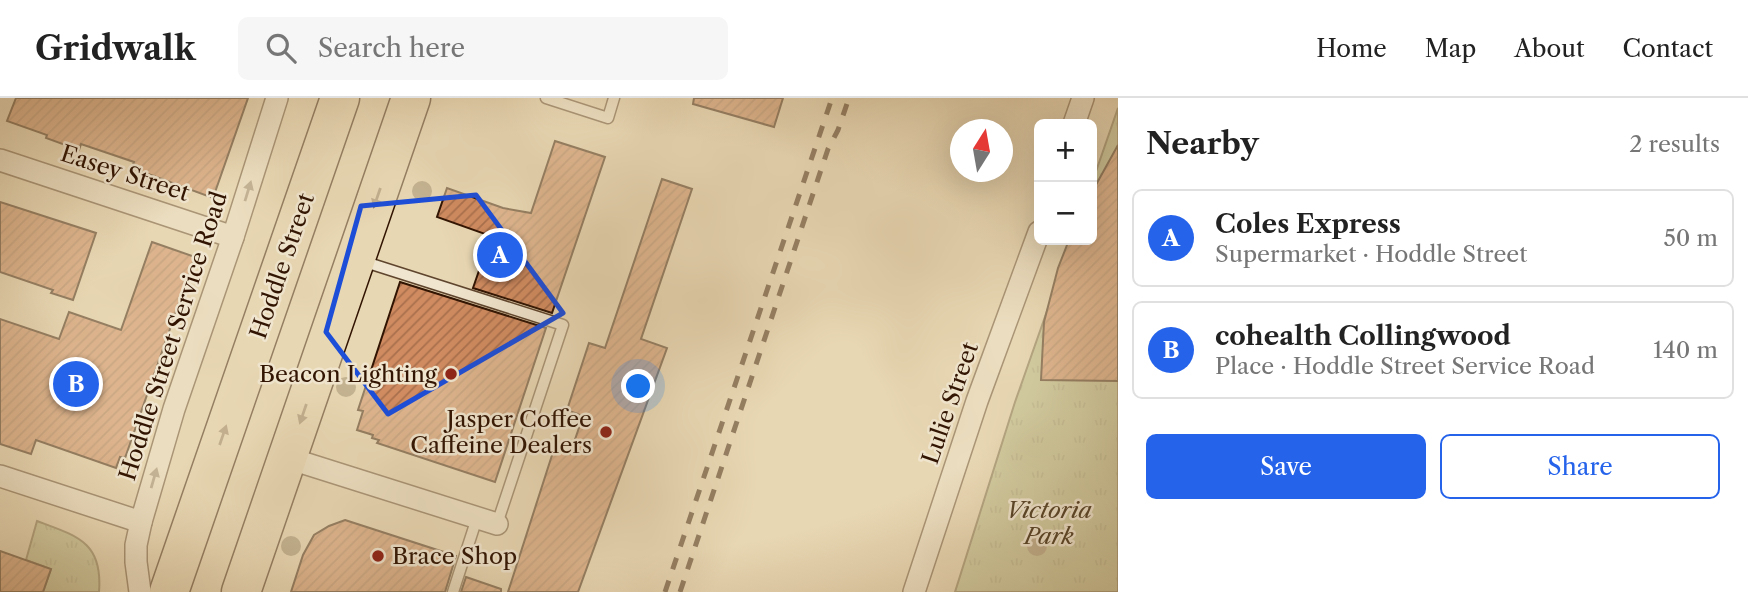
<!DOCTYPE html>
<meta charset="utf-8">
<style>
body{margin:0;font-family:"Libre Caslon Text",serif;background:#f6f6f6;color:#222}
.controls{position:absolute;right:21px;top:21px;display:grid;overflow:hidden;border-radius:10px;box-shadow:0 7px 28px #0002}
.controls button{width:63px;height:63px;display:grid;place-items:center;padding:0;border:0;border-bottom:2px solid #e0e0e0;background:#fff;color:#222;font:35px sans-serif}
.compass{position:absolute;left:950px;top:21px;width:63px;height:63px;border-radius:50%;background:#fff;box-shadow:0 7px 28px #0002;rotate:11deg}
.you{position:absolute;left:639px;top:289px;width:24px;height:24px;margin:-18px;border:5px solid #fff;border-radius:50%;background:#1a73e8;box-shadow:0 0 0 10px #1a73e833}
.badge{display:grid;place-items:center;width:46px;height:46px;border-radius:50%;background:#2563eb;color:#fff;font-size:23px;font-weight:700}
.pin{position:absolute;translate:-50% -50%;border:4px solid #fff;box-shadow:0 2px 7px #0006}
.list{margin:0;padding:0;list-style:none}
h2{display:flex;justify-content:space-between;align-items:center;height:91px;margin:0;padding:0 28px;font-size:30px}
h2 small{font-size:23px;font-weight:400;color:#767676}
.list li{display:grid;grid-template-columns:46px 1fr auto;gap:21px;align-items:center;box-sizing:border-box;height:98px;margin:0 14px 14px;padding:0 14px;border:2px solid #e0e0e0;border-radius:10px}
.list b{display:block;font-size:26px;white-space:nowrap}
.list p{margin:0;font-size:23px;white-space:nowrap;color:#767676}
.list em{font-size:23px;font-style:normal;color:#767676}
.actions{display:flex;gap:14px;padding:21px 28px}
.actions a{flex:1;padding:16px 0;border:2px solid #2563eb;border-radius:10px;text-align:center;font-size:24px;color:#2563eb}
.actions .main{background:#2563eb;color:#fff}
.icon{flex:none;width:38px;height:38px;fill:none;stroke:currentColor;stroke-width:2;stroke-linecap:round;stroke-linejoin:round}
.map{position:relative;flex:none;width:1118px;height:494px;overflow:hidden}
header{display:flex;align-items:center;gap:42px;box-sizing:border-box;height:98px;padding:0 35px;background:#fff;border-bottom:2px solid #e0e0e0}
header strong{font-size:33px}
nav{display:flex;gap:38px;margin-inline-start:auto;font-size:24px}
.search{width:490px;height:63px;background:#f6f6f6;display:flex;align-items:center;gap:18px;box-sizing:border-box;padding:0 24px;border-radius:10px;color:#767676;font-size:26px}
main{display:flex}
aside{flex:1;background:#fff}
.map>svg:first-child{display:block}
.grass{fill:url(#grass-tufts);stroke:#756846;stroke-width:2}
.building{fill:url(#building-hatch);stroke:#311402;stroke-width:2}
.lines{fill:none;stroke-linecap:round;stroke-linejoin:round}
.lane-casing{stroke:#5f452e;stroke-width:13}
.street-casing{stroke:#5f452e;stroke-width:24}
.highway-casing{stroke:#311402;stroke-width:41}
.lane{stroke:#f0e5ce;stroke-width:10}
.street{stroke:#f0e5ce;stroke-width:21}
.highway{stroke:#e8d7b3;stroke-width:38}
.rail{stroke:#311402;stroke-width:5;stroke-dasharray:12 12;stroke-linecap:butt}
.tree{fill:#9a8868}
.oneway{fill:#9a8772}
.oneway2{fill:#967f63}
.marked{fill:none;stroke:#1d4ed8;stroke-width:5;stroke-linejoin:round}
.poi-dot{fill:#8f2418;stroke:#f0e5ce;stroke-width:2.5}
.labels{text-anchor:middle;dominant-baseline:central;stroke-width:5;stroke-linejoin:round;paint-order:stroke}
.street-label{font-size:23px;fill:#311402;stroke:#f0e5ce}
.poi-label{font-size:23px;fill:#311402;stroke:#f0e5ce;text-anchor:end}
.park-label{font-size:23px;font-style:italic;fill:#5a472b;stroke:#f0e5ce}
</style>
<header>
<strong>Gridwalk</strong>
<div class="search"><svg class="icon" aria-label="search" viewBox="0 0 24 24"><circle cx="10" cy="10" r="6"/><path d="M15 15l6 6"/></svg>Search here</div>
<nav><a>Home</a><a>Map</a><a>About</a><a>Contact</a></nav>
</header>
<main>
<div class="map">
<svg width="1118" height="494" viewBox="0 0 1118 494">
<defs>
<pattern id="grass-tufts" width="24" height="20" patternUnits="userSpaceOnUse" patternTransform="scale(1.75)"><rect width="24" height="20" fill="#b9bd8a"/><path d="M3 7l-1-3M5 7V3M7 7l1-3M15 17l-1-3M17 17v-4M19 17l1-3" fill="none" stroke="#a0a275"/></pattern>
<pattern id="building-hatch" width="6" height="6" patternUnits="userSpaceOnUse" patternTransform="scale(1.75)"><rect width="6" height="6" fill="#d08b60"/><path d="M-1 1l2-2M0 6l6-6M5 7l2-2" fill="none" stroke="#a9704d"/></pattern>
</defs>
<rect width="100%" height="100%" fill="#e8d7b3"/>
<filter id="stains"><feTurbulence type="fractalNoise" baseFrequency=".00286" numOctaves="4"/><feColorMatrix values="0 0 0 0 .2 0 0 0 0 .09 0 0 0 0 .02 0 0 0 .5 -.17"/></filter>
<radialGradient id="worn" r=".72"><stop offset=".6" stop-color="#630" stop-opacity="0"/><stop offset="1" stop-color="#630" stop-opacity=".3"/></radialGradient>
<!-- grass -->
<g class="grass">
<path d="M1118,10V494H955L1015,304L1072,142H1092V85Z"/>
<path d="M37,423C77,438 103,444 99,494H43L51,471L26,462Z"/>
</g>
<!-- building -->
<g class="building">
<path d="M16,0H248L213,100L132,70L134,64L81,46L79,52L46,40L47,37L7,23Z"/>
<path d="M694,0H783L774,29L693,6Z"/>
<path d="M555,43L605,59L552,215L473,190L491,138L437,119L447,90L503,110L531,115Z"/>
<path d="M1118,47V283L1041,282L1044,224L1058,170L1069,142H1092V94Z"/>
<path d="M662,81L692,91L641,241L667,250L578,494H508L554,351L570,356L583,318L567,312L589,245L605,250Z"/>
<path d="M0,104L96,135L73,202L51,195L53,192L0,174Z"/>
<path d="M152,144L195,159L125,360L120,359L116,370L36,342L31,356L0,346V221L59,241L69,214L121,232Z"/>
<path d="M400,184L546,230L495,384L377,345L379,342L372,340L373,337L357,332L363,313L358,312Z"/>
<path d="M345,422L456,458L445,494H291L303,457L314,437L329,428Z"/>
<path d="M0,453L51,471L43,494H0Z"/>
<path d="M466,479L501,491V494H461Z"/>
</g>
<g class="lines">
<defs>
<g id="lane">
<path d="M546,0L608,20L614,0"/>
<path d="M362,163L563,227L497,426"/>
<path d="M453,494L477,420"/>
</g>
<g id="street">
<path d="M1074,26L1083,0"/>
<path d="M0,62L233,139"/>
<path d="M288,360L497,426"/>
<path d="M0,378L141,424"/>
<path d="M140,494L136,464V447L141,424L174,311L233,139L277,0"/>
<path d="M914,494L977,303L1039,134"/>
</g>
<g id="highway">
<path d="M169,494L340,0"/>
<path d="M241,494L411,0"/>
</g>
</defs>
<!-- lane casing -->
<use href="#lane" class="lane-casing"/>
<!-- street casing -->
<use href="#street" class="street-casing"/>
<!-- highway casing -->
<use href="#highway" class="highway-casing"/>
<!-- lane -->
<use href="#lane" class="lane"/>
<!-- street -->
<use href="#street" class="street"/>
<!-- highway -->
<use href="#highway" class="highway"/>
<!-- rail -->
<g class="rail">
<path d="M665,494L832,0"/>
<path d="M680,494L828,51L838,32L849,0"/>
</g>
</g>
<!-- trees -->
<g class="tree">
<circle cx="422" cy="93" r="10"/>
<circle cx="346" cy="289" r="10"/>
<circle cx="291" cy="448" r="10"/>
<circle cx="1037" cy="448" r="10"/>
</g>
<!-- one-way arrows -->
<defs><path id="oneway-solid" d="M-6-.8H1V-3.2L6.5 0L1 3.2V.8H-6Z" transform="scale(1.75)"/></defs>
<g class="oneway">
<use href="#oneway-solid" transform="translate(248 93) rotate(-73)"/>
<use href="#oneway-solid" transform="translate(154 380) rotate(-74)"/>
</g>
<g class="oneway2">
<use href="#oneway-solid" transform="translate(377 100) rotate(109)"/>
<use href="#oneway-solid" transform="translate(303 316) rotate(109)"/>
<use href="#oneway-solid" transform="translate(223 337) rotate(-71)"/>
</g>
<!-- marked area -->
<path d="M0 0H1118V494H0ZM476,97L563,215L388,316L326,234L361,108Z" fill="#e8d7b3" fill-opacity=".55" fill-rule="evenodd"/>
<path class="marked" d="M476,97L563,215L388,316L326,234L361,108Z"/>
<!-- markers -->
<g class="poi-dot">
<circle cx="451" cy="276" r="7"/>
<circle cx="606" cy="334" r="7"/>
<circle cx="378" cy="458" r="7"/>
</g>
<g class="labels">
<!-- street labels -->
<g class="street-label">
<text transform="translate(125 75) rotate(18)">Easey Street</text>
<text transform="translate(282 168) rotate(-71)">Hoddle Street</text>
<text transform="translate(173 238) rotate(-72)">Hoddle Street Service Road</text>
<text transform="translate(950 305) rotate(-71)">Lulie Street</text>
</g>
<!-- poi labels -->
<g class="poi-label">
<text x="437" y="276">Beacon Lighting</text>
<text x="592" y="321">Jasper Coffee<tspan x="592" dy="26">Caffeine Dealers</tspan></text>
<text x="392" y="458" text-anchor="start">Brace Shop</text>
</g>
<!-- park labels -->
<g class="park-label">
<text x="1049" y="412">Victoria<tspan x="1049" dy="26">Park</tspan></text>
</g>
</g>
<rect width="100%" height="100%" filter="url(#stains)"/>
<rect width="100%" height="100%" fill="url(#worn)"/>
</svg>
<div class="controls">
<button>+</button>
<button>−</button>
</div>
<svg class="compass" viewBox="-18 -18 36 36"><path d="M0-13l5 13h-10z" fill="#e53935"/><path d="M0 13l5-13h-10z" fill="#767676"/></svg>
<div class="you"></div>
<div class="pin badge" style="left:500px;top:157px">A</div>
<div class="pin badge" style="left:76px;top:286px">B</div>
</div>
<aside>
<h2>Nearby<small>2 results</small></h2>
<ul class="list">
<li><span class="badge">A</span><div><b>Coles Express</b><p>Supermarket · Hoddle Street</p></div><em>50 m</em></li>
<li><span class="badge">B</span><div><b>cohealth Collingwood</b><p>Place · Hoddle Street Service Road</p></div><em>140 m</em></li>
</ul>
<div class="actions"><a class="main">Save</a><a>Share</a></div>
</aside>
</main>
